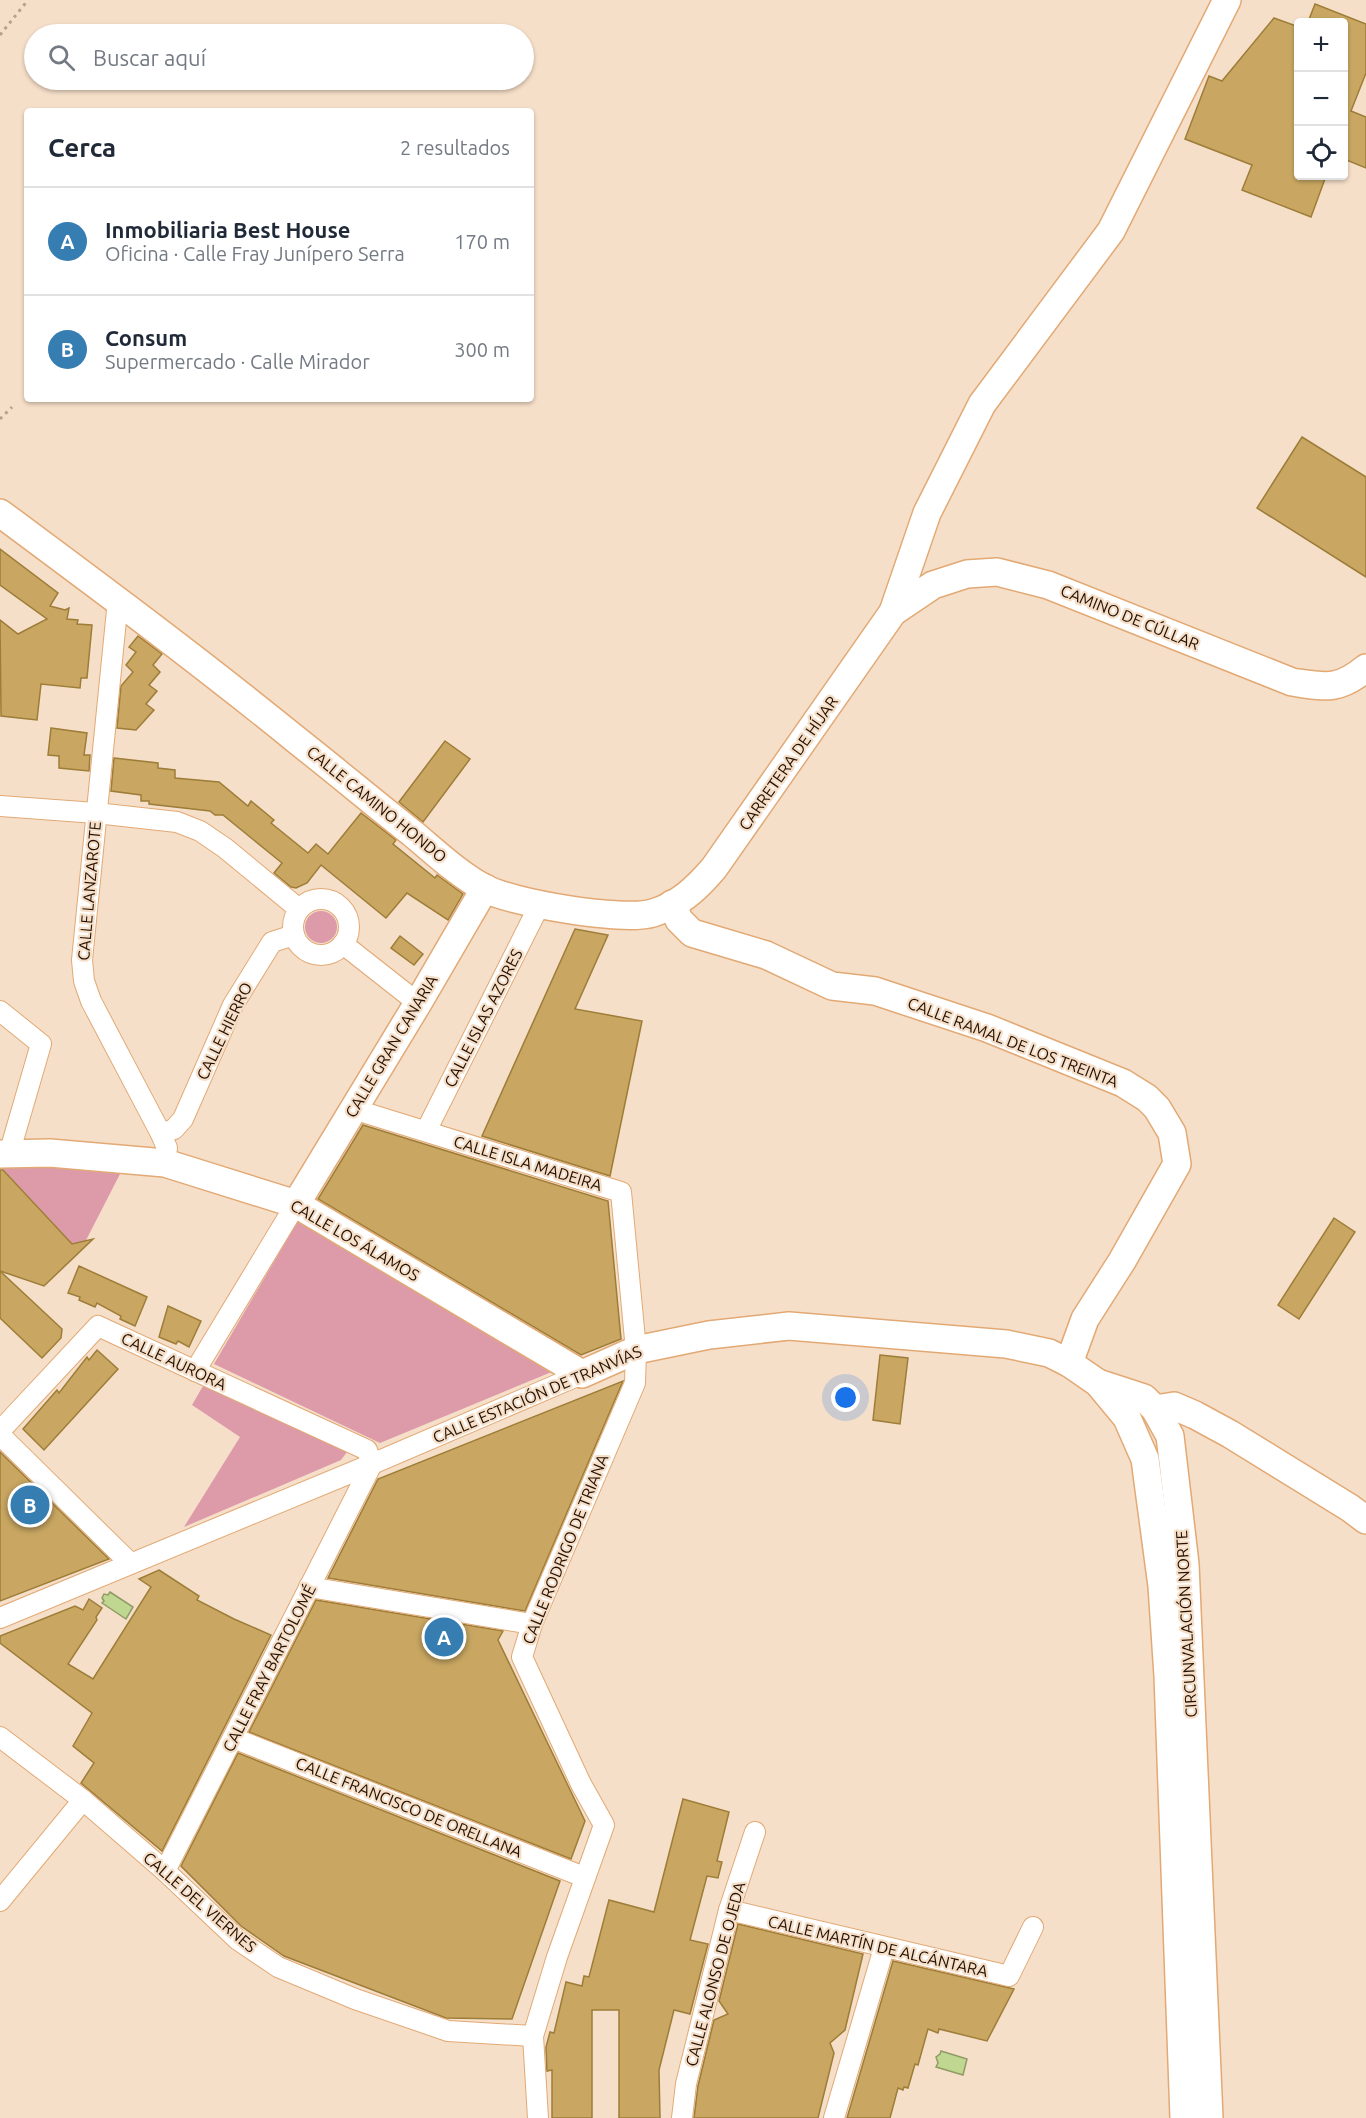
<!DOCTYPE html>
<html lang="es">
<meta charset="utf-8">
<style>
body{margin:0;font-family:Ubuntu,sans-serif;background:#f6f6f7;color:#1f2937}
.controls{position:absolute;right:18px;top:18px;display:grid;overflow:hidden;border-radius:6px;box-shadow:0 2px 4px #0004}
.controls button{width:54px;height:54px;display:grid;place-items:center;padding:0;border:0;border-bottom:2px solid #e0e1e3;background:#fff;color:#1f2937;font:30px sans-serif}
.you{position:absolute;left:846px;top:1398px;width:21px;height:21px;margin:-15px;border:4px solid #fff;border-radius:50%;background:#1a73e8;box-shadow:0 0 0 9px #1a73e833}
.badge{display:grid;place-items:center;width:39px;height:39px;border-radius:50%;background:#367db2;color:#fff;font-size:20px;font-weight:700}
.pin{position:absolute;translate:-50% -50%;border:3px solid #fff;box-shadow:0 2px 6px #0006}
.list{margin:0;padding:0;list-style:none}
h2{display:flex;justify-content:space-between;align-items:center;height:78px;margin:0;padding:0 24px;font-size:26px}
h2 small{font-size:20px;font-weight:400;color:#747a83}
.list li{display:grid;grid-template-columns:39px 1fr auto;gap:18px;align-items:center;box-sizing:border-box;height:108px;padding:0 24px;border-top:2px solid #e0e1e3}
.list b{display:block;font-size:22px;white-space:nowrap}
.list p{margin:0;font-size:20px;white-space:nowrap;color:#747a83}
.list em{font-size:20px;font-style:normal;color:#747a83}
.icon{flex:none;width:33px;height:33px;fill:none;stroke:currentColor;stroke-width:2;stroke-linecap:round;stroke-linejoin:round}
.map{position:relative;flex:none;width:1366px;height:2118px;overflow:hidden}
.search{position:absolute;background:#fff;box-shadow:0 2px 4px #0004;left:24px;top:24px;width:510px;height:66px;display:flex;align-items:center;gap:15px;box-sizing:border-box;padding:0 21px;border-radius:33px;color:#747a83;font-size:22px}
.panel{position:absolute;background:#fff;box-shadow:0 2px 4px #0004;left:24px;top:108px;width:510px;height:294px;border-radius:6px}
.map>svg:first-child{display:block}
.green{fill:#dd9baa}
.water{fill:#bfd790;stroke:#909b65;stroke-width:1.5}
.building{fill:#c9a762;stroke:#9d7d37;stroke-width:1.5}
.lines{fill:none;stroke-linecap:round;stroke-linejoin:round}
.street-casing{stroke:#e2a974;stroke-width:22}
.secondary-casing{stroke:#e2a974;stroke-width:30}
.path{stroke:#b7a18c;stroke-width:3;stroke-dasharray:3 4.5;stroke-linecap:butt}
.street{stroke:#fff;stroke-width:20}
.secondary{stroke:#fff;stroke-width:27}
.labels{text-anchor:middle;dominant-baseline:central;stroke-width:4.5;stroke-linejoin:round;paint-order:stroke}
.street-label{font-size:16px;fill:#241000;stroke:#f6dfc9}
</style>
<div class="map">
<svg width="1366" height="2118" viewBox="0 0 1366 2118">
<rect width="100%" height="100%" fill="#f6dfc9"/>
<!-- green -->
<g class="green">
<circle cx="321" cy="927" r="16"/>
<path d="M83,1163L120,1174L80,1252L78,1243L72,1244L0,1166Z"/>
<path d="M299,1219L554,1371L380,1443L214,1364Z"/>
<path d="M203,1386L347,1452L341,1460L184,1527L240,1437L192,1405Z"/>
</g>
<!-- water -->
<g class="water">
<path d="M110,1592L133,1607L126,1619L102,1603L104,1601L102,1598L104,1594L108,1595Z"/>
<path d="M941,2051L967,2059L963,2075L936,2067L938,2063L936,2057L940,2054Z"/>
</g>
<!-- building -->
<g class="building">
<path d="M1315,4L1366,24V73L1351,111L1366,117V168L1344,159V22H1308Z"/>
<path d="M1274,18L1299,27V176H1326L1311,217L1242,190L1252,165L1185,139L1209,76L1222,81Z"/>
<path d="M1302,437L1366,477V577L1257,508Z"/>
<path d="M0,549L58,593L50,606L65,610L69,608L67,619L78,620L77,624L92,625L87,678H81L80,688L41,684L37,720L1,716L0,620L18,634L47,619L0,585Z"/>
<path d="M138,636L162,654L153,665L160,672L149,685L157,691L146,704L154,710L136,730L117,728L121,686L133,672L126,665L136,652L129,647Z"/>
<path d="M51,728L87,733L84,755H90L89,771L59,768V756L48,755Z"/>
<path d="M445,741L470,759L423,822L399,802Z"/>
<path d="M114,758L158,763V768L175,770V778L219,782L248,806L251,801L274,820L271,823L308,853L316,844L328,854L361,813L396,840L393,844L435,878L437,875L463,894L448,920L407,893L386,918L321,865L307,883L296,888L291,887L274,873L282,863L223,815H215L210,811L149,804V801H141V795L111,791Z"/>
<path d="M575,929L608,935L575,1009L642,1021L610,1176L482,1136Z"/>
<path d="M400,936L423,954L414,965L391,948Z"/>
<path d="M363,1125L608,1201L621,1339L581,1355L318,1199Z"/>
<path d="M0,1170H3L72,1244L93,1239L44,1286L0,1271Z"/>
<path d="M1334,1218L1355,1232L1299,1319L1278,1305Z"/>
<path d="M79,1266L147,1297L135,1326L120,1319L121,1316L97,1303L95,1307L79,1300L80,1297L68,1293Z"/>
<path d="M0,1271L62,1329L61,1338L42,1358L0,1318Z"/>
<path d="M168,1306L201,1321L189,1347L178,1341L176,1344L159,1337Z"/>
<path d="M97,1350L118,1369L44,1450L23,1429L57,1390L59,1393L87,1357L89,1360Z"/>
<path d="M880,1355L908,1358L900,1424L873,1420Z"/>
<path d="M623,1381L525,1611L328,1578L378,1479Z"/>
<path d="M0,1452L109,1559L0,1601Z"/>
<path d="M159,1570L199,1596L197,1600L234,1619L271,1635L162,1851L81,1783L94,1763L73,1746L92,1713L0,1643V1636L75,1606L83,1610L89,1599L102,1608L96,1617L97,1620L68,1664L93,1679L151,1587L139,1579Z"/>
<path d="M316,1600L503,1631L498,1640L585,1821L571,1859L249,1732Z"/>
<path d="M238,1753L560,1881L512,2019L446,2018L284,1956L241,1926L181,1866Z"/>
<path d="M683,1799L729,1812L717,1861L722,1862L718,1878L707,1876L690,1940L708,1944L700,1975L690,2014L674,2010L659,2070L660,2118H619V2010H592V2118H552V2070L547,2071L546,2047L550,2032L554,2033L566,1982L582,1986L584,1976L589,1977L609,1900L654,1912Z"/>
<path d="M738,1924L863,1954L845,2030L830,2043L834,2053L818,2118H694L698,2086L714,2020L728,2014L719,2001Z"/>
<path d="M893,1961L1014,1989L987,2041L939,2029L938,2033L928,2029L918,2065L915,2064L908,2088L904,2087L903,2090L898,2088L890,2118H847Z"/>
</g>
<g class="lines">
<defs>
<g id="street">
<path d="M118,600L82,960L84,981L91,1001L161,1134L167,1148L165,1163"/>
<path d="M0,806L96,813L177,822L200,831L225,848L299,909"/>
<circle cx="321" cy="927" r="28"/>
<path d="M343,944L418,1003"/>
<path d="M0,1011L41,1044L9,1154"/>
<path d="M353,1109L621,1192L636,1350L635,1383L532,1624L522,1657L581,1784L604,1825L557,1957L533,2036L538,2118"/>
<path d="M426,1131L540,904"/>
<path d="M161,1134L174,1129L183,1119L233,1005L272,942L294,935"/>
<path d="M195,1371L296,1204"/>
<path d="M0,1431L98,1326L367,1450L372,1464L165,1871"/>
<path d="M0,1435L130,1563"/>
<path d="M309,1587L532,1624"/>
<path d="M0,1618L372,1464L582,1374"/>
<path d="M0,1737L83,1800L165,1871L238,1940L278,1967L355,1999L448,2031L533,2036"/>
<path d="M233,1738L584,1877"/>
<path d="M0,1901L83,1800"/>
<path d="M729,1910L1009,1976L1033,1927"/>
<path d="M682,2118L686,2084L729,1910L755,1832"/>
<path d="M834,2118L884,1948"/>
</g>
<g id="secondary">
<path d="M0,513C101,588 202,663 299,742C337,772 374,803 412,833C435,852 458,874 484,888C511,903 624,922 653,913C679,905 697,888 714,868L893,612L927,513L982,404L1111,231L1227,0"/>
<path d="M893,612L933,585L967,574L997,572L1048,585L1292,682C1326,687 1338,691 1366,668"/>
<path d="M672,904L679,920L692,933L766,955L832,986L875,991L987,1028L1123,1083L1147,1098L1157,1108L1172,1133L1177,1164L1122,1261L1085,1319L1069,1363"/>
<path d="M0,1154L50,1153L165,1163L296,1204L582,1374L636,1350L709,1335L789,1326L1006,1344L1049,1353L1069,1363L1098,1383L1127,1418L1145,1459L1162,1586L1168,1676L1184,2118"/>
<path d="M296,1204L418,1003L485,888"/>
<path d="M1098,1383L1144,1398L1155,1409L1170,1436L1185,1564L1209,2118"/>
<path d="M1155,1409L1174,1406L1195,1415L1230,1434L1350,1508L1366,1520"/>
</g>
</defs>
<!-- street casing -->
<use href="#street" class="street-casing"/>
<!-- secondary casing -->
<use href="#secondary" class="secondary-casing"/>
<!-- path -->
<g class="path">
<path d="M0,35L28,0"/>
<path d="M0,419L12,407"/>
</g>
<!-- street -->
<use href="#street" class="street"/>
<!-- secondary -->
<use href="#secondary" class="secondary"/>
</g>
<g class="labels">
<!-- street labels -->
<g class="street-label">
<text transform="translate(1130 617) rotate(22)">CAMINO DE CÚLLAR</text>
<text transform="translate(788 763) rotate(-55)">CARRETERA DE HÍJAR</text>
<text transform="translate(377 804) rotate(39)">CALLE CAMINO HONDO</text>
<text transform="translate(89 891) rotate(-85)">CALLE LANZAROTE</text>
<text transform="translate(483 1018) rotate(-63)">CALLE ISLAS AZORES</text>
<text transform="translate(224 1031) rotate(-64)">CALLE HIERRO</text>
<text transform="translate(1013 1042) rotate(21)">CALLE RAMAL DE LOS TREINTA</text>
<text transform="translate(391 1046) rotate(-59)">CALLE GRAN CANARIA</text>
<text transform="translate(528 1163) rotate(17)">CALLE ISLA MADEIRA</text>
<text transform="translate(355 1240) rotate(30)">CALLE LOS ÁLAMOS</text>
<text transform="translate(174 1361) rotate(25)">CALLE AURORA</text>
<text transform="translate(537 1394) rotate(-23)">CALLE ESTACIÓN DE TRANVÍAS</text>
<text transform="translate(565 1549) rotate(-68)">CALLE RODRIGO DE TRIANA</text>
<text transform="translate(1186 1624) rotate(-93)">CIRCUNVALACIÓN NORTE</text>
<text transform="translate(269 1668) rotate(-63)">CALLE FRAY BARTOLOMÉ</text>
<text transform="translate(409 1807) rotate(22)">CALLE FRANCISCO DE ORELLANA</text>
<text transform="translate(200 1902) rotate(41)">CALLE DEL VIERNES</text>
<text transform="translate(878 1946) rotate(13)">CALLE MARTÍN DE ALCÁNTARA</text>
<text transform="translate(715 1974) rotate(-75)">CALLE ALONSO DE OJEDA</text>
</g>
</g>
</svg>
<div class="controls">
<button>+</button>
<button>−</button>
<button><svg class="icon" aria-label="locate" viewBox="0 0 24 24"><circle cx="12" cy="12" r="6"/><path d="M12 2v4M12 18v4M2 12h4M18 12h4"/></svg></button>
</div>
<div class="you"></div>
<div class="pin badge" style="left:444px;top:1637px">A</div>
<div class="pin badge" style="left:30px;top:1505px">B</div>
<div class="search"><svg class="icon" aria-label="search" viewBox="0 0 24 24"><circle cx="10" cy="10" r="6"/><path d="M15 15l6 6"/></svg>Buscar aquí</div>
<section class="panel">
<h2>Cerca<small>2 resultados</small></h2>
<ul class="list">
<li><span class="badge">A</span><div><b>Inmobiliaria Best House</b><p>Oficina · Calle Fray Junípero Serra</p></div><em>170 m</em></li>
<li><span class="badge">B</span><div><b>Consum</b><p>Supermercado · Calle Mirador</p></div><em>300 m</em></li>
</ul>
</section>
</div>
